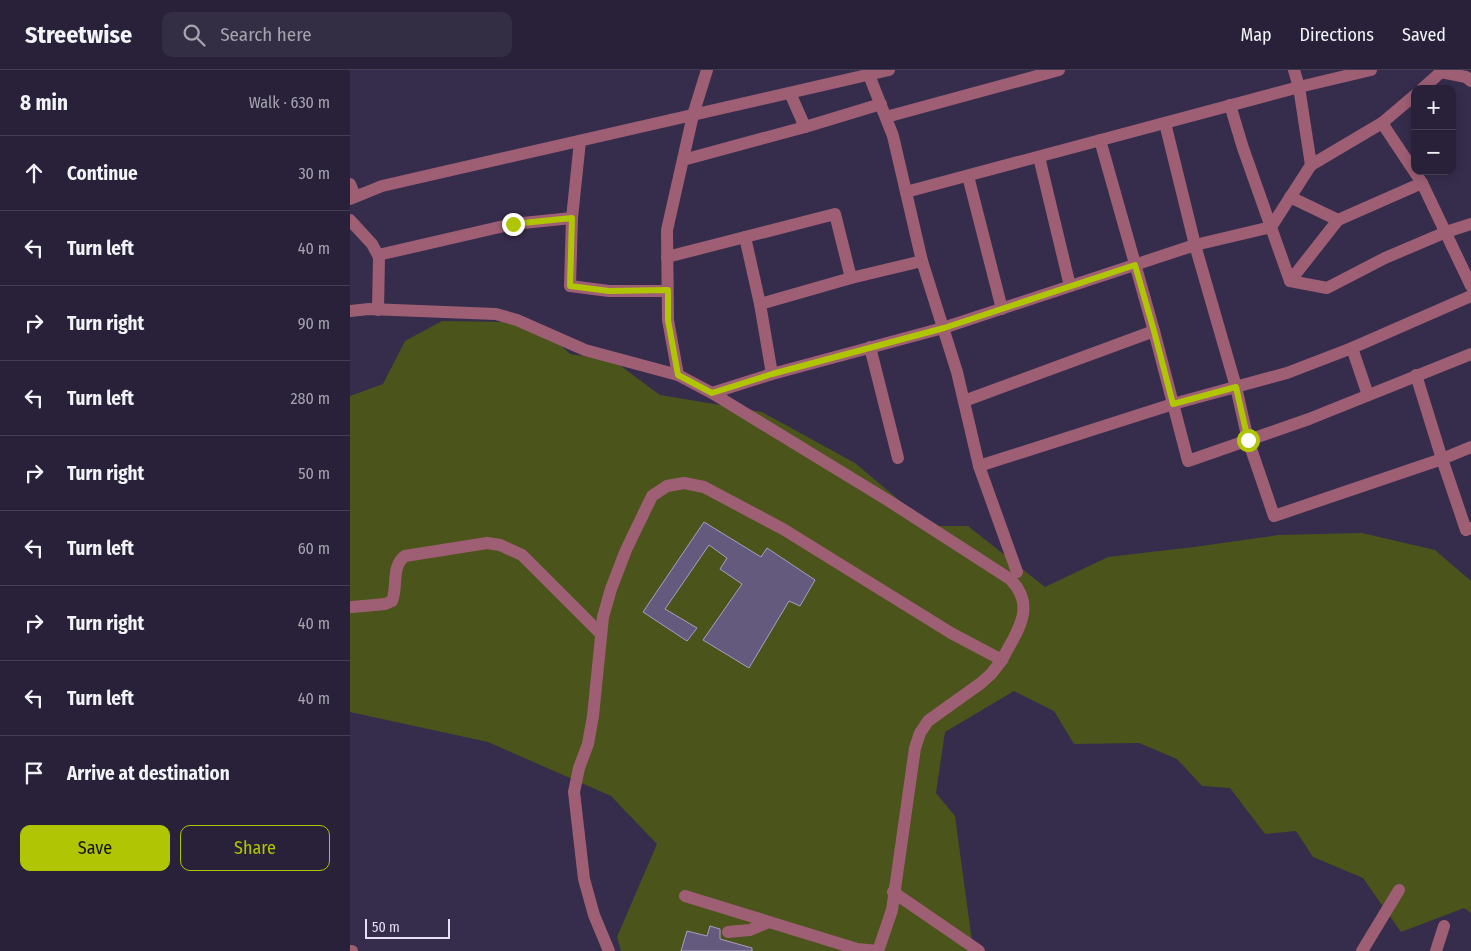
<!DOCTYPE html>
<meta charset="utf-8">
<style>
body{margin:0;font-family:"Fira Sans Condensed",sans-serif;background:#342e44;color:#f1f3f6}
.controls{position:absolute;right:15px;top:15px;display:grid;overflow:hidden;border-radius:10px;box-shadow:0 2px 12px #0003}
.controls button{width:45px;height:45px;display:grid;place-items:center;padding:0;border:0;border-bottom:1px solid #443e53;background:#282139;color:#f1f3f6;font:25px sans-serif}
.scale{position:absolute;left:15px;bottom:12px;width:85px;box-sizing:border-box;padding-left:5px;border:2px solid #e5e0f5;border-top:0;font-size:14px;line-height:18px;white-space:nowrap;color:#e5e0f5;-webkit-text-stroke:4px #362c4c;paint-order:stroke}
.stop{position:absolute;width:15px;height:15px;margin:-11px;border:4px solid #b0c503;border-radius:50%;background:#fff}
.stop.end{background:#b0c503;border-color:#fff;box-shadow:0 1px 5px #0008}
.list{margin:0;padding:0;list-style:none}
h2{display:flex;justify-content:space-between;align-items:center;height:65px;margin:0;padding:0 20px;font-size:21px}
h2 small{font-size:16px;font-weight:400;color:#a5a3ae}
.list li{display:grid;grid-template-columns:32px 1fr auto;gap:15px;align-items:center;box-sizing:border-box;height:75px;padding:0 20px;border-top:1px solid #443e53}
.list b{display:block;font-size:19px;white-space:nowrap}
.list em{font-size:16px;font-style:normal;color:#a5a3ae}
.actions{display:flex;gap:10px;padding:15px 20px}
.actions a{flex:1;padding:11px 0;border:1px solid #b0c503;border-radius:10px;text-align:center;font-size:18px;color:#b0c503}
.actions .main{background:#b0c503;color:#111}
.icon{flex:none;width:28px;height:28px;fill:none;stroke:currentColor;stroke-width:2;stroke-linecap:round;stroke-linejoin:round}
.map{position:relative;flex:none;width:1121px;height:881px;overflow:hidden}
header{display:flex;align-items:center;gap:30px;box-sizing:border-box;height:70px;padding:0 25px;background:#282139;border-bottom:1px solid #443e53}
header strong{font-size:24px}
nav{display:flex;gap:28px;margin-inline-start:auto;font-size:18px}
.search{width:350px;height:45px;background:#342e44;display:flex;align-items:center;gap:12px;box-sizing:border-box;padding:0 18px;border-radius:10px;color:#a5a3ae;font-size:19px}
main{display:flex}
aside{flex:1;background:#282139}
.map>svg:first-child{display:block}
.green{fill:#4b541b}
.building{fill:#645a7d;stroke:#a99ec5}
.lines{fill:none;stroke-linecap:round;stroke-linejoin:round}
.minor{stroke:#9e5f75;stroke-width:12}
.route{stroke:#b0c503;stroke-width:6}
</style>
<header>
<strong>Streetwise</strong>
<div class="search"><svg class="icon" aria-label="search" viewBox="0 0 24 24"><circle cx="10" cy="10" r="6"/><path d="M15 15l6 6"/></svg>Search here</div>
<nav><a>Map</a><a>Directions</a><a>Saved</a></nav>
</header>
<main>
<aside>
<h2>8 min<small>Walk · 630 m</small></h2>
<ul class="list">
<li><svg class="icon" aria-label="ahead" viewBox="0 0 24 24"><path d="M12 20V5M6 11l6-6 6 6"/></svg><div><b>Continue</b></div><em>30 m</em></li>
<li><svg class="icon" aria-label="left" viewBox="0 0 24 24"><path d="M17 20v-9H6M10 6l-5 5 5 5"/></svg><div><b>Turn left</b></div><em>40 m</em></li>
<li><svg class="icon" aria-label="right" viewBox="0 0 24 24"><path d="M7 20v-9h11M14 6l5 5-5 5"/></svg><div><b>Turn right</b></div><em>90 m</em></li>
<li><svg class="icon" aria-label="left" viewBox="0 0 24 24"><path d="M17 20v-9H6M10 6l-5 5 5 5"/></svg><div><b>Turn left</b></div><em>280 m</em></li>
<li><svg class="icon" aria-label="right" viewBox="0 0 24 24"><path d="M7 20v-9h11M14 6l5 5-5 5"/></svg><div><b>Turn right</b></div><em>50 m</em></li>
<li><svg class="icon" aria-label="left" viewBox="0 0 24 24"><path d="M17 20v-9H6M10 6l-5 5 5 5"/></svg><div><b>Turn left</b></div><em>60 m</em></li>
<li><svg class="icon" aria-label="right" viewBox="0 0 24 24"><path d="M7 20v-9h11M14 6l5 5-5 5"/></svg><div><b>Turn right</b></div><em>40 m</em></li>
<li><svg class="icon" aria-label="left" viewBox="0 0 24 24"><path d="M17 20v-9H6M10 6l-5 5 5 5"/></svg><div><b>Turn left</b></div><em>40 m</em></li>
<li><svg class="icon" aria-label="arrive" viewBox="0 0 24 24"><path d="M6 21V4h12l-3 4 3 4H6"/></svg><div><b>Arrive at destination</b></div></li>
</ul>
<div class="actions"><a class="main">Save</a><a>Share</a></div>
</aside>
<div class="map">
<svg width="1121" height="881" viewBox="0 0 1121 881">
<rect width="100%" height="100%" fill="#362c4c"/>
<!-- green -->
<path class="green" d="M92,251L158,252L200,265L220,284L264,291L310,325L412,342L505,393L580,456H618L695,517L758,487L844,477L929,465L1012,463L1085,480L1121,511V843L1114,838L1051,862L1013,808L963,787L946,761L915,764L880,718L852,716L827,689L789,673L724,674L704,641L664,621L595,662L586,723L605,746L621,864L625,881H271L267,867L307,774L261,726L138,672L0,642V326L33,314L55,271Z"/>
<!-- building -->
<g class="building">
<path d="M354,452L411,487L417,478L465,510L450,536L439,531L399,598L353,570L392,514L370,499L377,488L359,475L315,539L347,558L337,571L293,542Z"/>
<path d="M360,856L370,859V869L402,878V881H331L337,861L357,866Z"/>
</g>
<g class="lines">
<!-- minor -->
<g class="minor">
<path d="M519,5L543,66L572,191L607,302L629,396L667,502"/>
<path d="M1072,19L1091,2L1116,7L1121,11"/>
<path d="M440,23L455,57"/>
<path d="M880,35L893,78L940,211L977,218L1035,188L1096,162L1121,154"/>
<path d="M536,47L709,0"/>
<path d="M815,53L845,175L886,317L898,370L924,446L1092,389L1066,305"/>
<path d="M1032,53L1065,25"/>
<path d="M750,70L804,261L838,391L959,349L1121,284"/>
<path d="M230,71L222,148L220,216L259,221H317"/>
<path d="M689,87L720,216"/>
<path d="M333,90L455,57L531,34"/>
<path d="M961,95L1032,53L1072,113L1121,216"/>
<path d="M618,106L652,239"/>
<path d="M0,114L5,126"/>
<path d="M556,122L949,17L1021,0"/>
<path d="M940,127L988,150L1072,113"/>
<path d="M0,129L32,116L539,0"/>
<path d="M0,150L22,174L29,187L28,240"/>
<path d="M395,167L410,234L422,304L593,258L845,175L921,157L961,95L949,17L944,0"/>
<path d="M28,185L163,154L222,148"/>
<path d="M317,187L485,144L501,208L572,191"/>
<path d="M940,211L988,150"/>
<path d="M410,234L501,208"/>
<path d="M0,241L19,239L146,244L167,250L235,280L328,305"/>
<path d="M520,277L548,388"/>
<path d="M1002,278L1018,325"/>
<path d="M362,323L422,304"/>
<path d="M614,331L804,261"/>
<path d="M1121,377L1092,389L1116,460L1121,458"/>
<path d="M629,396L823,334L937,303L1002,278L1121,226"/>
<path d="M2,537L35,534L42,531C48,516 41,496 55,486L137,473L150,475L172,485L251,564"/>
<path d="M543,822L629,881"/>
<path d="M335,826L507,879L528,881L542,840L565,678L570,663L578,651L631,613L641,604L652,590"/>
<path d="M378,862L400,860L419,852"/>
<path d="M0,881H2"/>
<path d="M259,881L244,845L234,809L224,722L229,698L238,674L243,646L253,547L261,519L276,480L302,426L317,416L334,413L354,417L433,459L601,563L652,590C666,562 688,537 660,509L539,431L362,323L328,305L318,250L317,160L343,45L357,0"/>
<path d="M1012,881L1049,820"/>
<path d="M1086,881L1094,856"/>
</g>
</g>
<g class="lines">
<!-- route -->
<path class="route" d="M163,154L222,148L220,216L259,221L318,220V250L328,305L362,323L422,304L594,258L785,195L804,261L823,334L886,317L898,370"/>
</g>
</svg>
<div class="controls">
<button>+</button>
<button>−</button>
</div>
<div class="scale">50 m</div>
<div class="stop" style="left:898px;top:370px"></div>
<div class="stop end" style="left:163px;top:154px"></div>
</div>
</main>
